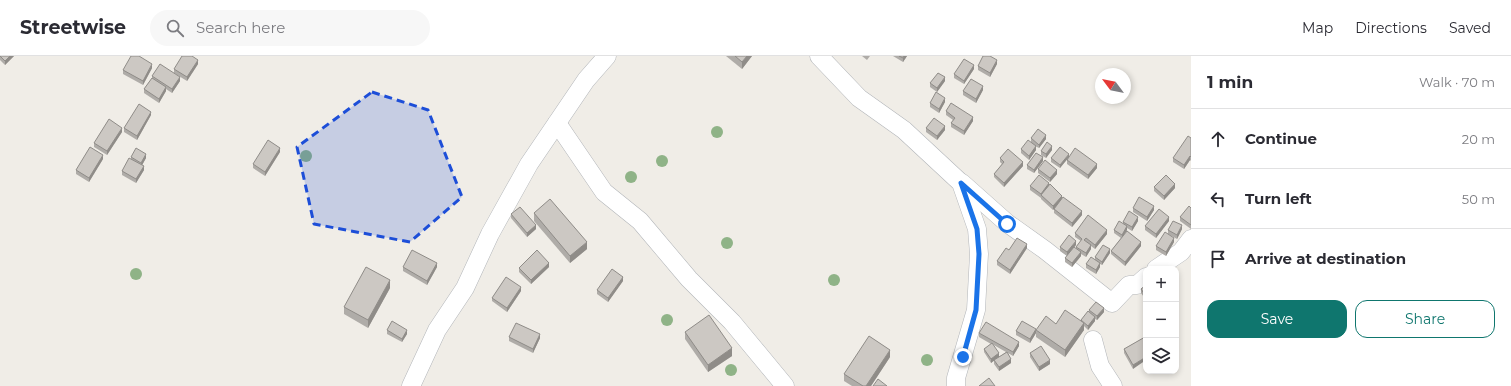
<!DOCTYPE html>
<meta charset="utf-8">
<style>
body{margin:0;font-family:Montserrat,sans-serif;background:#f7f7f7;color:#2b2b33}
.controls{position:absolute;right:12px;bottom:12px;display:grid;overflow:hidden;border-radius:8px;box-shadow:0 2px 6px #0003}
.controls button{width:36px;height:36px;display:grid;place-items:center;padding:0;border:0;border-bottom:1px solid #e1e1e2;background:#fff;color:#2b2b33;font:20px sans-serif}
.compass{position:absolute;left:1095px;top:12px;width:36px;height:36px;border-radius:50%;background:#fff;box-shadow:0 2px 6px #0003;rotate:302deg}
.stop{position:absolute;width:12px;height:12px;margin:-9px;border:3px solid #1a73e8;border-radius:50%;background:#fff}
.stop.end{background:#1a73e8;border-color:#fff;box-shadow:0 1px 4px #0008}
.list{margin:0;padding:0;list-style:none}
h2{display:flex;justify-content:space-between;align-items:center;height:52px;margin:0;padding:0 16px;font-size:17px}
h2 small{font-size:13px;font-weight:400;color:#7c7c81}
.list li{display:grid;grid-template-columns:26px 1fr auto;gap:12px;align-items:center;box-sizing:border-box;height:60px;padding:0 16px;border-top:1px solid #e1e1e2}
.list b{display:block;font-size:15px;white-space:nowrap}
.list em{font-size:13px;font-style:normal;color:#7c7c81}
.actions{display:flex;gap:8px;padding:12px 16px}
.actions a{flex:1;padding:9px 0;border:1px solid #0f766e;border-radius:12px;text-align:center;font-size:14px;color:#0f766e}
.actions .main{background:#0f766e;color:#fff}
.icon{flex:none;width:22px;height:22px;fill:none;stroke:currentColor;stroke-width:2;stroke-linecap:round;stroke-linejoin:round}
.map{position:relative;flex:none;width:1191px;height:330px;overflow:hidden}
header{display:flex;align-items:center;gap:24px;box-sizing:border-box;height:56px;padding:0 20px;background:#fff;border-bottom:1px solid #e1e1e2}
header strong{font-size:19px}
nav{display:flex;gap:22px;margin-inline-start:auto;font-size:14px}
.search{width:280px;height:36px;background:#f7f7f7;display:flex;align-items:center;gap:10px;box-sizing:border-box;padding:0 14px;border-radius:22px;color:#7c7c81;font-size:15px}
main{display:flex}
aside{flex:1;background:#fff}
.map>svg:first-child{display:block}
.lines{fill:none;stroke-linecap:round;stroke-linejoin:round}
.minor-casing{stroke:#b2b5b9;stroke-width:19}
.minor{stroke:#fff;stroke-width:18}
.tree{fill:#8fb387}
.wall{fill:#afaca8;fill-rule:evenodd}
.shaded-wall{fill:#8f8c88}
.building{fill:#ccc8c3;stroke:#8f8c88}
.route{stroke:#1a73e8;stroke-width:5}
.marked{fill:#1d4ed8;fill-opacity:0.2;stroke:#1d4ed8;stroke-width:3;stroke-dasharray:8 5;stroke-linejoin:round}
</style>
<header>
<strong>Streetwise</strong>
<div class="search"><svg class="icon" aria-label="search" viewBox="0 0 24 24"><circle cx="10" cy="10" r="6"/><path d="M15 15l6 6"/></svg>Search here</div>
<nav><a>Map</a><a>Directions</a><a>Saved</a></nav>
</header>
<main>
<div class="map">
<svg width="1191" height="330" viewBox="0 0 1191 330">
<rect width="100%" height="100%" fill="#f0ede7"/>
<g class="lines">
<defs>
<g id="minor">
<path d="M819,0L859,42L904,74L961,127L977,173L979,198L976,254L956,322V330"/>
<path d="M557,67L604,136L640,165L689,223L732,266L785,330"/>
<path d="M962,127L1007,167L1045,194L1112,247L1129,229H1137L1146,221"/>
<path d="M1156,213L1181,196L1191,183"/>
<path d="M1093,284L1100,310L1113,330"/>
<path d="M411,330L437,274L465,232L490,178L529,108L586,24L607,0"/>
</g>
</defs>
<!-- minor casing -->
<use href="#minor" class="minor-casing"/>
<!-- minor -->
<use href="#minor" class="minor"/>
</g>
<!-- trees -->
<g class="tree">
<circle cx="717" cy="76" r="6"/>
<circle cx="306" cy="100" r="6"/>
<circle cx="662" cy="105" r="6"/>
<circle cx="631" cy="121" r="6"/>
<circle cx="727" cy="187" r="6"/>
<circle cx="136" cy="218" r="6"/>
<circle cx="834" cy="224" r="6"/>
<circle cx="667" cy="264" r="6"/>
<circle cx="927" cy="304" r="6"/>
<circle cx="731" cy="314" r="6"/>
</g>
<!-- wall -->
<g class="wall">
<path d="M0,0H14L5,9L0,4Z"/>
<path d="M726,0H752L742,13Z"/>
<path d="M862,0H870L867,4Z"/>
<path d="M893,0H907L903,6Z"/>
<path d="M198,8L187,25L174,17V13Z"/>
<path d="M997,8L990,21L978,14V10Z"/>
<path d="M152,12L143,29L123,18V14Z"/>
<path d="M974,13L964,28L954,22V18Z"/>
<path d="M152,20L180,25L172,37L166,33V35L159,47L144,37V33L152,22Z"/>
<path d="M945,25L937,36L930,31V27Z"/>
<path d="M983,34L976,47L963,39V35Z"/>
<path d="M945,46L939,57L930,51V47Z"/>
<path d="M946,55L973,65L964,79L951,71V67L953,64L946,59Z"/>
<path d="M151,59L137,84L124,76V72Z"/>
<path d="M926,72L945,74L937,84L926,76Z"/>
<path d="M122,76L107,99L94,91V87Z"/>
<path d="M1031,82L1046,83L1039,92L1035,90L1036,94L1029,104L1021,97V93L1031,86Z"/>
<path d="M1191,82V105L1190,104L1184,113L1173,106V102Z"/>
<path d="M1052,94L1046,102L1041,99V95Z"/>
<path d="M280,96L265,120L253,112V108Z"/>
<path d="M131,101L146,102L142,109L144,114L136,127L122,119V115L131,103Z"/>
<path d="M1069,101L1060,112L1051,106V102Z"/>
<path d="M1000,102L1023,110L1004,131L994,121V118L1002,108L1000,106Z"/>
<path d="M103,103L89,126L76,118V114Z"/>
<path d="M1067,104L1097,112L1088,123L1067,108Z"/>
<path d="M1043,105L1034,117L1027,113V109Z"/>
<path d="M1038,113L1057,118L1050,126L1038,117Z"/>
<path d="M1030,130H1049L1062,142L1082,159L1072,171L1054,157V153L1057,149L1053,154L1041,143V142L1030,134Z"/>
<path d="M1154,131L1175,132L1164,144L1154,135Z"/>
<path d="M1133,152L1154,154L1147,165L1133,156Z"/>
<path d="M1191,152V173L1180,165V161Z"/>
<path d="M534,157L587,193L570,207L534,165Z"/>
<path d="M511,158L536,173L527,181L511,162Z"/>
<path d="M1138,165L1132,175L1127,172V174L1124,179L1141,190L1125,210L1111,198V195L1121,182L1114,177V174L1123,168V166Z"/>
<path d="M1169,165L1156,182L1145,174V170Z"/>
<path d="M1182,173L1177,183L1168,178V174Z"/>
<path d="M1075,177L1107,178L1095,193L1091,190V193L1086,201L1081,198V200L1072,211L1065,206V202L1067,200L1060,195V191L1076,189L1074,191L1076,193V191L1081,185L1075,181Z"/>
<path d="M1174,186L1166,200L1156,194V190Z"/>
<path d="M1027,192L1010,218L997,209V205L1009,194Z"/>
<path d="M1110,197L1102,209L1100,208V211L1096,218L1086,212V208L1095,204V201Z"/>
<path d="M403,211H437L427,229L403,215Z"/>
<path d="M549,211L531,228L519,216V212Z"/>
<path d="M623,225L608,246L597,238V234Z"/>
<path d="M1146,229V244L1141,237V233Z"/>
<path d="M390,232L368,272L344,258V251Z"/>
<path d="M521,235L507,256L492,245V242Z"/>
<path d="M1089,254L1104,256L1097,264L1095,263V265L1088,274L1084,270V274L1065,301L1036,281V274L1056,268L1081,265V264L1089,256Z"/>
<path d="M387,274L407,278L402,286L387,278Z"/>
<path d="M1016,275L1036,277L1030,287L1016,279Z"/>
<path d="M685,276L732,300L708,316L685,283Z"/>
<path d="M979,277L1019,290L1013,300L1008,297L1011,307L999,315L994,308V304L991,307L984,296V293L991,288L979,281ZM992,288L1006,296L999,301Z"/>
<path d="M509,281L540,282L533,297L509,285Z"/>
<path d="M1145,281L1133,313L1124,297V293Z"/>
<path d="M1030,297L1050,308L1039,315L1030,301Z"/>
<path d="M890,301L871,330H852L844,325V318Z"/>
</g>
<!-- shaded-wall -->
<g class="shaded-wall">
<path d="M10,0H14L5,9V5Z"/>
<path d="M747,0H752L742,13V6Z"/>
<path d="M904,0H907L903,6V2Z"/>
<path d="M198,4V8L187,25V21Z"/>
<path d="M997,4V8L990,21V17Z"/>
<path d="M152,8V12L143,29V25Z"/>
<path d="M974,9V13L964,28V25Z"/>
<path d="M180,21V25L172,37V33Z"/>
<path d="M945,21V25L937,36V32Z"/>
<path d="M983,30V34L976,47V43Z"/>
<path d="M166,31V35L159,47V43Z"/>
<path d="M945,42V46L939,57V53Z"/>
<path d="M151,56V59L137,84V80Z"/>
<path d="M973,61V65L964,79V75Z"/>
<path d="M945,70V74L937,84V80Z"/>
<path d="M122,72V76L107,99V95Z"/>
<path d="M1046,79V83L1039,92V89Z"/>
<path d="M1036,90V94L1029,104V100Z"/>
<path d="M1052,90V94L1046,102V98Z"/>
<path d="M280,92V96L265,120V116Z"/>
<path d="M146,98V102L141,111V107Z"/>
<path d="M1069,98V101L1060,112V109Z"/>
<path d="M103,99V103L89,126V122Z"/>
<path d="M1190,100V104L1184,113V109Z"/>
<path d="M1043,101V105L1034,117V114Z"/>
<path d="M1023,106V110L1004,131V127Z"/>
<path d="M1097,108V112L1088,123V119Z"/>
<path d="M144,110V114L136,127V123Z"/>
<path d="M1057,114V118L1050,126V122Z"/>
<path d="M1049,127V131L1041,139V142V138Z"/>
<path d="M1175,128V132L1164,144V140Z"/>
<path d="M1062,140V144L1053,154V150Z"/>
<path d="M1154,150V154L1147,165V161Z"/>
<path d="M1082,155V159L1072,171V167Z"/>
<path d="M1138,161V165L1132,175V171Z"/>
<path d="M1169,161V165L1156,182V178Z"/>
<path d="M536,169V173L527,181V177Z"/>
<path d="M1182,169V173L1177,183V179Z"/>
<path d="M1127,170V174L1122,182V179Z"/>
<path d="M1107,174V178L1095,193V189Z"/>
<path d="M1174,182V186L1166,200V196Z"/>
<path d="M1076,185V189L1067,200V196Z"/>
<path d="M587,186V193L570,207V200Z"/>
<path d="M1141,186V190L1125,210V206Z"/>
<path d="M1027,188V192L1010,218V214Z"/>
<path d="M1091,189V193L1086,201V197Z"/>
<path d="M1110,193V197L1102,209V206Z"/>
<path d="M1081,196V200L1072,211V207Z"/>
<path d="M437,207V211L427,229V225Z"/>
<path d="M549,207V211L531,228V224Z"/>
<path d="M1100,207V211L1096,218V214Z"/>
<path d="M623,221V225L608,246V242Z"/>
<path d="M390,224V232L368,272V264Z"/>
<path d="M521,231V235L507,256V252Z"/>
<path d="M1104,252V256L1097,264V260Z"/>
<path d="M1095,261V265L1088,274V270Z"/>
<path d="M1084,267V274L1065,301V294Z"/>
<path d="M1036,273V277L1030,287V283Z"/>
<path d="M407,274V278L402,286V283Z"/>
<path d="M540,278V282L533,297V293Z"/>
<path d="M1019,286V290L1013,300V296Z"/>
<path d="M732,292V300L708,316V309Z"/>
<path d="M890,294V301L871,330H866Z"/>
<path d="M999,297V301L991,307V303Z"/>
<path d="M1146,301V304L1133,313V309Z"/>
<path d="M1011,303V307L999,315V311Z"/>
<path d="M1050,304V308L1039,315V311Z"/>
</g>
<!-- building -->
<g class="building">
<path d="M0,0H10L5,5Z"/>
<path d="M131,0H139L152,8L143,25L123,14Z"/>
<path d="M182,0H192L198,4L187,21L174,13Z"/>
<path d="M735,0H747L742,6Z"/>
<path d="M899,0H904L903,2Z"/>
<path d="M983,0H990L997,4L990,17L978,10Z"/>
<path d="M964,3L974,9L964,25L954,18Z"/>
<path d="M160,8L180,21L172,33L152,20Z"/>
<path d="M938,17L945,21L937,32L930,27Z"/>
<path d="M152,22L166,31L159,43L144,33Z"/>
<path d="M971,23L983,30L976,43L963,35Z"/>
<path d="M936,36L945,42L939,53L930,47Z"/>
<path d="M951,47L973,61L964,75L951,67L955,62L946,55Z"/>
<path d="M139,48L151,56L137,80L124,72Z"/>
<path d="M934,62L945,70L937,80L926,72Z"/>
<path d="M109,63L122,72L107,95L94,87Z"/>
<path d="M1038,73L1046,79L1039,89L1031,82Z"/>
<path d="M1188,80L1191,82V101L1190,100L1184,109L1173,102Z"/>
<path d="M268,84L280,92L265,116L253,108Z"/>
<path d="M1028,84L1036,90L1029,100L1021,93Z"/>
<path d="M1047,86L1052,90L1046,98L1041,95Z"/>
<path d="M90,91L103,99L89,122L76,114Z"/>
<path d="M1060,91L1069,98L1060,109L1051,102Z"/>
<path d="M136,92L146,98L141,107L131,101Z"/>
<path d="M1075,92L1097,108L1088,119L1067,104Z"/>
<path d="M1008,93L1023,106L1004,127L994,118L1004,106L1000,102Z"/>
<path d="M1036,97L1043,101L1034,114L1027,109Z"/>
<path d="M129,102L144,110L136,123L122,115Z"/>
<path d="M1045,104L1057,114L1050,122L1038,113Z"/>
<path d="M1039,119L1049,127L1041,138L1030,130Z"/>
<path d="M1166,119L1175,128L1164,140L1154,131Z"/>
<path d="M1050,128L1062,140L1053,150L1041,139Z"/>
<path d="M1063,141L1082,155L1072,167L1054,153Z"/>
<path d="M1139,141L1154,150L1147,161L1133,152Z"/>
<path d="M550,143L587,186L570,200L534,157Z"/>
<path d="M1189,150L1191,152V169L1180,161Z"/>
<path d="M520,151L536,169L527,177L511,158Z"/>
<path d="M1159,153L1169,161L1156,178L1145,170Z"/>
<path d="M1129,155L1138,161L1132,171L1123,166Z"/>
<path d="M1088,159L1107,174L1095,189L1086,182L1084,184L1091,189L1086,197L1076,191L1082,183L1075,177Z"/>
<path d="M1119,165L1127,170L1122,179L1114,174Z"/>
<path d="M1173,165L1182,169L1177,179L1168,174Z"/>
<path d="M1127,175L1141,186L1125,206L1111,195Z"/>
<path d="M1165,176L1174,182L1166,196L1156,190Z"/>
<path d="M1069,179L1076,185L1067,196L1060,191Z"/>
<path d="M1017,182L1027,188L1010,214L997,205L1006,192L1009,194Z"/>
<path d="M1103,189L1110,193L1102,206L1095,201Z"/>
<path d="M1074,191L1081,196L1072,207L1065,202Z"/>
<path d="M412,194L437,207L427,225L403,211Z"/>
<path d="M537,194L549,207L531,224L519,212Z"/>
<path d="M1091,201L1100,207L1096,214L1086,208Z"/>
<path d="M366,211L390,224L368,264L344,251Z"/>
<path d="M612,213L623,221L608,242L597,234Z"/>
<path d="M506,221L521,231L507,252L492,242Z"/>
<path d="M1146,229V240L1141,233Z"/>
<path d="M1096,246L1104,252L1097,260L1089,254Z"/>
<path d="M1065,254L1084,267L1065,294L1036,274L1046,260L1056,268Z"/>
<path d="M1088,255L1095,261L1088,270L1081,264Z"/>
<path d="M709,259L732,292L708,309L685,276Z"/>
<path d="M392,265L407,274L402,283L387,274Z"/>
<path d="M1022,265L1036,273L1030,283L1016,275Z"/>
<path d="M986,266L1019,286L1013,296L979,277Z"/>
<path d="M516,267L540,278L533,293L509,281Z"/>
<path d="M869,280L890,294L866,330H863L844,318Z"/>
<path d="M1145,281L1146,283V301L1133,309L1124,293Z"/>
<path d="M992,287L999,297L991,303L984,293Z"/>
<path d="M1041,290L1050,304L1039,311L1030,297Z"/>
<path d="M1007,296L1011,303L999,311L994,304Z"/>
<path d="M989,322L995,330H979Z"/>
<path d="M878,323L887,330H873Z"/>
</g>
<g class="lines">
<!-- route -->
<path class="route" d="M963,301L976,254L979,198L977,173L961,127L1007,168"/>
</g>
<!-- marked area -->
<path class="marked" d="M372,36L428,54L462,141L410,186L314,168L297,91Z"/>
</svg>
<div class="controls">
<button>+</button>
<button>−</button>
<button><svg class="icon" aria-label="layers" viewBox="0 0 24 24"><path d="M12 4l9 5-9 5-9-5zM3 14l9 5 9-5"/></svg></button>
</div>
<svg class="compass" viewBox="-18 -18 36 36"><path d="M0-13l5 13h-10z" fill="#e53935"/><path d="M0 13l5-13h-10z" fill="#7c7c81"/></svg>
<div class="stop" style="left:1007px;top:168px"></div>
<div class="stop end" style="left:963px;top:301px"></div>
</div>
<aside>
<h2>1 min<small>Walk · 70 m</small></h2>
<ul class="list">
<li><svg class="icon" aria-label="ahead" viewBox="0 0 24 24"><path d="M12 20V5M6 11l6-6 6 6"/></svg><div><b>Continue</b></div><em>20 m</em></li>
<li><svg class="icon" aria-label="left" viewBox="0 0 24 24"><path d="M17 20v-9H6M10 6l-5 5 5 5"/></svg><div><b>Turn left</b></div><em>50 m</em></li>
<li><svg class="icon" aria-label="arrive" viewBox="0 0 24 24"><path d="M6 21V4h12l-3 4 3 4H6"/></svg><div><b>Arrive at destination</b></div></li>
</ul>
<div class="actions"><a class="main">Save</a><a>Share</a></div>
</aside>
</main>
